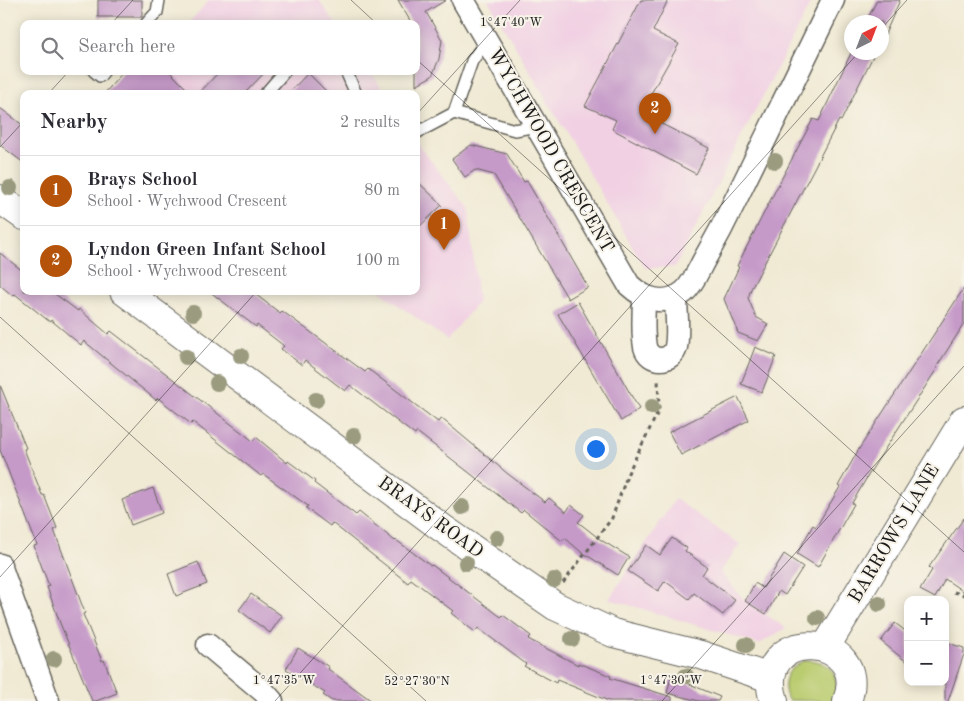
<!DOCTYPE html>
<meta charset="utf-8">
<style>
body{margin:0;font-family:"Old Standard TT",serif;background:#f2f2f3;color:#2b2b33}
.controls{position:absolute;right:15px;bottom:15px;display:grid;overflow:hidden;border-radius:10px;box-shadow:0 2px 12px #0003}
.controls button{width:45px;height:45px;display:grid;place-items:center;padding:0;border:0;border-bottom:1px solid #e1e1e2;background:#fff;color:#2b2b33;font:25px sans-serif}
.compass{position:absolute;left:844px;top:15px;width:45px;height:45px;border-radius:50%;background:#fff;box-shadow:0 2px 12px #0003;rotate:42deg}
.you{position:absolute;left:595px;top:448px;width:18px;height:18px;margin:-12px;border:4px solid #fff;border-radius:50%;background:#1a73e8;box-shadow:0 0 0 8px #1a73e833}
.badge{display:grid;place-items:center;width:32px;height:32px;border-radius:50%;background:#b45309;color:#fff;font-size:16px;font-weight:700}
.pin{position:absolute;translate:-50% -41px;filter:drop-shadow(0 1px 2px #0008)}
.pin::after{content:'';position:absolute;top:26px;width:18px;height:15px;background:inherit;clip-path:polygon(0 0,100% 0,50% 100%)}
.list{margin:0;padding:0;list-style:none}
h2{display:flex;justify-content:space-between;align-items:center;height:65px;margin:0;padding:0 20px;font-size:21px}
h2 small{font-size:16px;font-weight:400;color:#7c7c81}
.list li{display:grid;grid-template-columns:32px 1fr auto;gap:15px;align-items:center;box-sizing:border-box;height:70px;padding:0 20px;border-top:1px solid #e1e1e2}
.list b{display:block;font-size:19px;white-space:nowrap}
.list p{margin:0;font-size:16px;white-space:nowrap;color:#7c7c81}
.list em{font-size:16px;font-style:normal;color:#7c7c81}
.icon{flex:none;width:28px;height:28px;fill:none;stroke:currentColor;stroke-width:2;stroke-linecap:round;stroke-linejoin:round}
.map{position:relative;flex:none;width:964px;height:701px;overflow:hidden}
.search{position:absolute;background:#fff;box-shadow:0 2px 12px #0003;left:20px;top:20px;width:400px;height:55px;display:flex;align-items:center;gap:12px;box-sizing:border-box;padding:0 18px;border-radius:10px;color:#7c7c81;font-size:19px}
.panel{position:absolute;background:#fff;box-shadow:0 2px 12px #0003;left:20px;top:90px;width:400px;height:205px;border-radius:10px}
.map>svg:first-child{display:block}
.built{fill:#f1d0e3}
.green{fill:#bacc6f;stroke:#6b7446}
.building{fill:#c599c8}
.lines{fill:none;stroke-linecap:round;stroke-linejoin:round}
.service-casing{stroke:#66645c;stroke-width:14}
.minor-casing{stroke:#66645c;stroke-width:25}
.tertiary-casing{stroke:#66645c;stroke-width:30}
.path{stroke:#66645c;stroke-width:3;stroke-dasharray:4 4;stroke-linecap:butt}
.service{stroke:#fff;stroke-width:11}
.minor{stroke:#fff;stroke-width:22}
.tertiary{stroke:#fff;stroke-width:28}
.tree{fill:#9a9b7f}
.ticks{fill:none;stroke:#1c1c1c;stroke-width:1;stroke-opacity:0.45}
.labels{text-anchor:middle;dominant-baseline:central;stroke-width:4;stroke-linejoin:round;paint-order:stroke}
.street-label{font-size:19px;fill:#1c1c1c;stroke:#f7f3e8}
.ticks-label{font-size:12px;text-anchor:middle;fill:#1c1c1c;stroke:#f7f3e8;stroke-width:4;stroke-linejoin:round;paint-order:stroke}
</style>
<div class="map">
<svg width="964" height="701" viewBox="0 0 964 701">
<rect width="100%" height="100%" fill="#f7f3e8"/>
<filter id="ink" filterUnits="userSpaceOnUse"><feTurbulence type="fractalNoise" baseFrequency=".02" numOctaves="2"/><feDisplacementMap in="SourceGraphic" scale="10" xChannelSelector="R" yChannelSelector="G"/><feConvolveMatrix kernelMatrix="1 2 1 2 8 2 1 2 1" color-interpolation-filters="sRGB"/></filter>
<filter id="wash" filterUnits="userSpaceOnUse"><feTurbulence type="fractalNoise" baseFrequency=".0096" numOctaves="4" result="noise"/><feDisplacementMap in="SourceGraphic" scale="20" xChannelSelector="R" yChannelSelector="G"/><feGaussianBlur stdDeviation="1.12" result="paint"/><feColorMatrix in="noise" values="0 0 0 0 0 0 0 0 0 0 0 0 0 0 0 0 0 1.4 0 .05"/><feComposite in="paint" operator="in"/></filter>
<g filter="url(#wash)">
<rect width="100%" height="100%" fill="#f0ead4"/>
<!-- built -->
<g class="built">
<path d="M209,0H319L336,24H188Z"/>
<path d="M488,0H812L675,267L645,268Z"/>
<path d="M147,71H370L386,94H127Z"/>
<path d="M416,142L468,208L478,302L447,340L379,291H416Z"/>
<path d="M675,499L740,544L720,572L745,601L786,628L759,644L609,599Z"/>
</g>
<!-- green -->
<path class="green" d="M806,660C831,660 843,678 832,701L788,700C780,682 787,667 806,660Z"/>
<g id="blocks">
<!-- building -->
<g class="building">
<rect x="98" y="0" width="44" height="17"/>
<path d="M398,0H446L426,12L442,40L439,59L432,76L416,85V24H412Z"/>
<path d="M641,0H668L653,31L679,44L640,113L709,148L696,174L612,129L616,120L585,106Z"/>
<path d="M877,0H900L882,41V22H866Z"/>
<path d="M852,51V52H875L841,121L839,120L751,289L748,298L756,317L768,324L758,341L738,333L724,299L739,267L737,266L772,197L813,119L819,121Z"/>
<path d="M124,71H169L192,94H104Z"/>
<path d="M220,71H266L244,94H198Z"/>
<path d="M308,73L329,94H288Z"/>
<path d="M0,108L24,126V163L0,145Z"/>
<path d="M471,145L507,154L524,182L527,181L588,287L568,299L494,175L475,170L465,177L452,159Z"/>
<path d="M416,180L442,205L416,230Z"/>
<path d="M0,253L24,272V291H51L78,311L79,309L108,334L111,331L253,441L256,437L287,463L288,461L315,481L314,483L356,515L359,512L395,541L396,540L431,566L432,565L501,617L503,615L531,636L528,639L578,665V663L611,676L610,678L672,697V701H609L557,680L556,683L524,666L526,664L478,628L475,632L451,613L453,611L411,579L408,583L332,523L330,526L306,508L308,506L263,474L261,476L193,422L191,424L158,398L156,400L84,341L81,345L51,320L50,322L15,294L13,296L0,285Z"/>
<path d="M964,288V324L937,366L938,367L872,469L852,503L854,504L818,567L797,554L813,525L816,527L840,487L838,486L859,449Z"/>
<path d="M209,291H251L280,313L282,311L365,372L368,369L438,422L441,418L508,474L545,502L549,498L566,512L571,505L584,515L578,522L601,540L629,557L618,575L580,551L565,538L562,541L524,510L521,513L417,432L415,435L350,385L345,391L305,360L302,365L281,349L284,346L257,325L256,327Z"/>
<path d="M578,302L639,409L621,421L558,314Z"/>
<path d="M755,347L776,356L762,392L741,384Z"/>
<path d="M0,385L26,448L24,449L42,495H44L57,528L54,530L85,613L83,614L102,661L104,660L117,693L96,701H92L60,623L47,587L49,586L34,546L37,545L0,450Z"/>
<path d="M738,397L749,420L681,455L669,432Z"/>
<path d="M153,488L162,513L131,525L122,500Z"/>
<path d="M964,518V592L945,579L935,598L920,590L932,570L929,567Z"/>
<path d="M672,538L687,548L685,551L707,567L702,575L735,600L723,615L694,593L689,599L665,581L658,591L628,571L646,545L660,555Z"/>
<path d="M784,554L803,567L785,595L779,591L766,614L745,601L755,583L763,588Z"/>
<path d="M198,562L207,584L176,596L168,574Z"/>
<path d="M251,594L282,616L270,633L239,610Z"/>
<path d="M895,623L908,633V663L881,641Z"/>
<path d="M945,642L964,648V654L948,701L945,700Z"/>
<path d="M298,648L329,667L328,669L372,701H332L323,695L325,693L286,669Z"/>
<path d="M671,677L688,681L687,683L720,697L718,701H699L667,693Z"/>
</g>
</g>
</g>
<g filter="url(#ink)">
<use href="#blocks" fill-opacity="0" stroke="#66645c" stroke-width="1"/>
<g class="lines">
<defs>
<g id="service">
<path d="M146,24L157,12L159,0"/>
<path d="M94,71L100,76L104,71"/>
<path d="M346,71L356,94"/>
<path d="M265,94L285,71"/>
<path d="M454,113L472,61L486,41"/>
<path d="M416,133L454,113L515,130L536,126"/>
</g>
<g id="minor">
<path d="M463,0L629,285C644,299 665,307 684,292C693,284 698,271 704,260C715,241 725,222 734,203C767,135 800,68 833,0"/>
<path d="M644,297C644,313 642,331 645,347C649,363 672,363 676,347C679,332 676,312 676,297"/>
<path d="M0,565L48,701"/>
<path d="M208,645L263,691L272,701"/>
</g>
<g id="tertiary">
<path d="M0,199L24,216"/>
<path d="M124,291L442,528L555,606L613,633L701,655L770,678"/>
<path d="M825,648L964,420"/>
<path d="M774,701C750,624 873,632 847,701"/>
</g>
</defs>
<!-- service casing -->
<use href="#service" class="service-casing"/>
<!-- minor casing -->
<use href="#minor" class="minor-casing"/>
<!-- tertiary casing -->
<use href="#tertiary" class="tertiary-casing"/>
<!-- path -->
<g class="path">
<path d="M563,583L612,518L628,473L659,410L658,378"/>
<path d="M954,592L964,595"/>
</g>
<!-- service -->
<use href="#service" class="service"/>
<!-- minor -->
<use href="#minor" class="minor"/>
<!-- tertiary -->
<use href="#tertiary" class="tertiary"/>
</g>
<!-- trees -->
<g class="tree">
<circle cx="775" cy="161" r="8"/>
<circle cx="10" cy="188" r="8"/>
<circle cx="193" cy="313" r="8"/>
<circle cx="241" cy="356" r="8"/>
<circle cx="186" cy="357" r="8"/>
<circle cx="217" cy="383" r="8"/>
<circle cx="316" cy="400" r="8"/>
<circle cx="652" cy="407" r="8"/>
<circle cx="354" cy="436" r="8"/>
<circle cx="462" cy="507" r="8"/>
<circle cx="497" cy="538" r="8"/>
<circle cx="466" cy="563" r="8"/>
<circle cx="554" cy="580" r="8"/>
<circle cx="879" cy="604" r="8"/>
<circle cx="817" cy="618" r="8"/>
<circle cx="572" cy="639" r="8"/>
<circle cx="746" cy="645" r="8"/>
<circle cx="54" cy="659" r="8"/>
<circle cx="686" cy="676" r="8"/>
</g>
</g>
<!-- ticks -->
<path class="ticks" d="M351,0L377,24M111,24L133,0M882,28L907,0M416,59L964,552M48,94L69,71M416,115L520,0M0,147L24,121M0,317L426,701M0,577L257,291M275,701L859,52M662,701L964,366"/>
<g class="labels">
<!-- street labels -->
<g class="street-label">
<text transform="translate(550 151) rotate(60)">WYCHWOOD CRESCENT</text>
<text transform="translate(430 518) rotate(36)">BRAYS ROAD</text>
<text transform="translate(895 534) rotate(-59)">BARROWS LANE</text>
</g>
</g>
<g class="ticks-label">
<text x="511" y="26">1°47'40"W</text>
<text x="284" y="684">1°47'35"W</text>
<text x="671" y="684">1°47'30"W</text>
<text x="417" y="685">52°27'30"N</text>
</g>
</svg>
<div class="controls">
<button>+</button>
<button>−</button>
</div>
<svg class="compass" viewBox="-18 -18 36 36"><path d="M0-13l5 13h-10z" fill="#e53935"/><path d="M0 13l5-13h-10z" fill="#7c7c81"/></svg>
<div class="you"></div>
<div class="pin badge" style="left:444px;top:250px">1</div>
<div class="pin badge" style="left:655px;top:134px">2</div>
<div class="search"><svg class="icon" aria-label="search" viewBox="0 0 24 24"><circle cx="10" cy="10" r="6"/><path d="M15 15l6 6"/></svg>Search here</div>
<section class="panel">
<h2>Nearby<small>2 results</small></h2>
<ul class="list">
<li><span class="badge">1</span><div><b>Brays School</b><p>School · Wychwood Crescent</p></div><em>80 m</em></li>
<li><span class="badge">2</span><div><b>Lyndon Green Infant School</b><p>School · Wychwood Crescent</p></div><em>100 m</em></li>
</ul>
</section>
</div>
